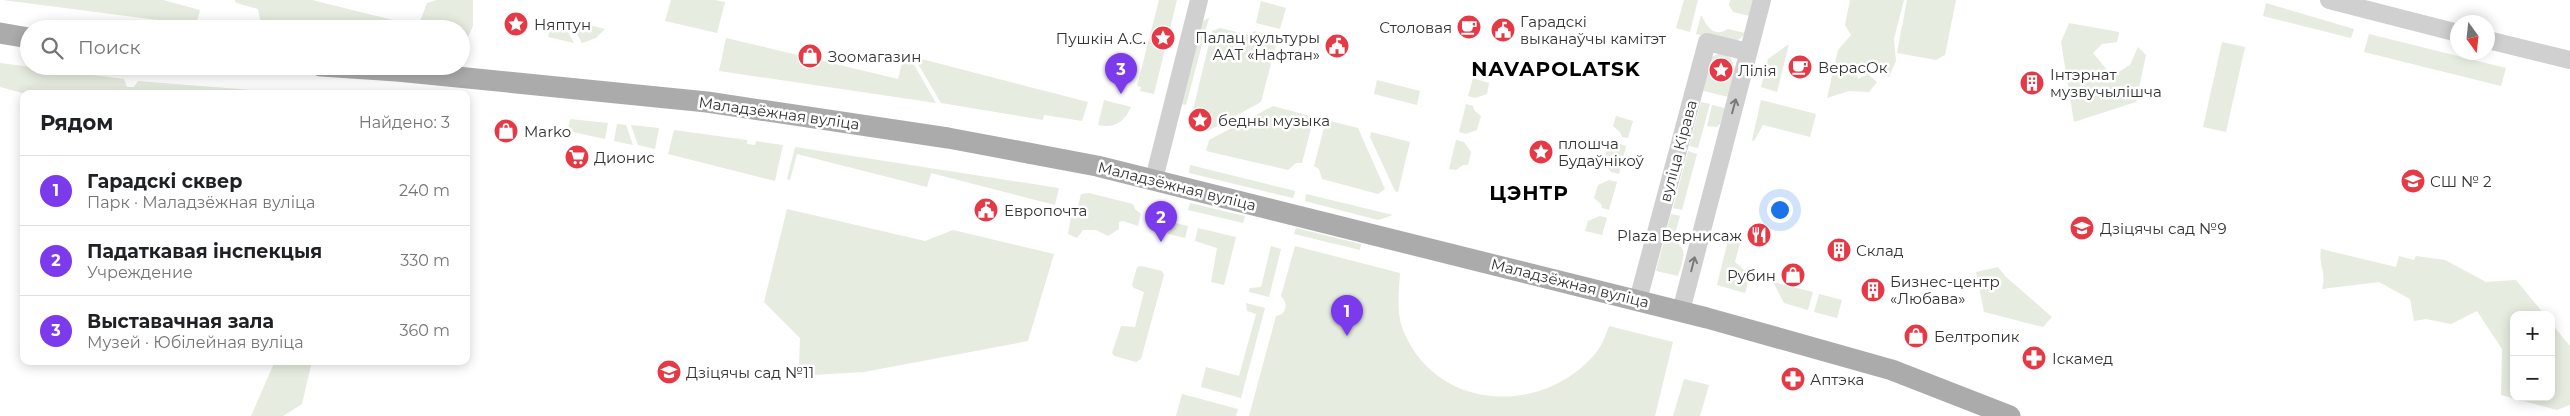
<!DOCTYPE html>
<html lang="ru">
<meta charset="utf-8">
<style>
body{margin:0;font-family:Montserrat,sans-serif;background:#f2f2f2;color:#202124}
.controls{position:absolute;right:15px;bottom:15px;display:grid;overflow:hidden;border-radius:10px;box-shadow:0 2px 12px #0003}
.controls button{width:45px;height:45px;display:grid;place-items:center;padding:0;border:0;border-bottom:1px solid #e0e0e0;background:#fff;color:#202124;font:25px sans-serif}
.compass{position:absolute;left:2450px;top:15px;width:45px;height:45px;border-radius:50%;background:#fff;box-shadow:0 2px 12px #0003;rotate:165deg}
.you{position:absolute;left:1779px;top:209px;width:18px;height:18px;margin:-12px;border:4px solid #fff;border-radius:50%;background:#1a73e8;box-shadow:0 0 0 8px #1a73e833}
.badge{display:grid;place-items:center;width:32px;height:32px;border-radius:50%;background:#7c3aed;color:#fff;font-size:16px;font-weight:700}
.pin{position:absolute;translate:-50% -41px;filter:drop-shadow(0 1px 2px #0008)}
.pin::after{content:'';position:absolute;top:26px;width:18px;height:15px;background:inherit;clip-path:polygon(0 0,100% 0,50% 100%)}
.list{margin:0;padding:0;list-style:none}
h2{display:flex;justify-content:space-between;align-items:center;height:65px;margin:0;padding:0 20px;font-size:21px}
h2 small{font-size:16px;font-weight:400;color:#757577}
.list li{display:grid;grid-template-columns:32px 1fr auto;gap:15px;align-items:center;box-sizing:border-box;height:70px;padding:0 20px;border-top:1px solid #e0e0e0}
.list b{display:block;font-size:19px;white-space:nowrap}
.list p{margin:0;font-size:16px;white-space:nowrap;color:#757577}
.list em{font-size:16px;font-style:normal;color:#757577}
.icon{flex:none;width:28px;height:28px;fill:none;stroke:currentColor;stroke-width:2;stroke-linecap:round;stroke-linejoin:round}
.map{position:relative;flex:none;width:2570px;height:416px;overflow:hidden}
.search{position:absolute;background:#fff;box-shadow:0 2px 12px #0003;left:20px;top:20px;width:450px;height:55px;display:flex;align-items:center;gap:12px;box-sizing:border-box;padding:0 18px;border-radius:28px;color:#757577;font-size:19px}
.panel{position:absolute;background:#fff;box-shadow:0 2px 12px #0003;left:20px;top:90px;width:450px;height:275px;border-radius:10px}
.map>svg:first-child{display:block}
.green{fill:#e6ecdf}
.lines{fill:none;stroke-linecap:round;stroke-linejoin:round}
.minor{stroke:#d0d0d0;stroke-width:18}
.major{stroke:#ababab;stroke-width:21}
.oneway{stroke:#7a7a7a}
.labels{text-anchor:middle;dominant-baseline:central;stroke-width:5;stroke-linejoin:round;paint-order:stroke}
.poi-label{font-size:15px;fill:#333;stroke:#fff;text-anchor:start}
.street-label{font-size:15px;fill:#333;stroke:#fff}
.district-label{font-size:20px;font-weight:bold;letter-spacing:1px;fill:#000;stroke:#fff}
</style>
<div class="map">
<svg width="2570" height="416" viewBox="0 0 2570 416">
<rect width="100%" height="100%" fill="#fff"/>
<!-- green -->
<g class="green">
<path d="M3,0H163L200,10L196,25Z"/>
<path d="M235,0H312L405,23L403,29H262L258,9L236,3Z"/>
<path d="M437,0H473V26L461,52V29H417L427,3Z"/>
<path d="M671,0H715L725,2L717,33L665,21Z"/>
<path d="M1159,0H1177L1154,94L1140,91L1141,87L1137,86Z"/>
<path d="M1684,0H1698L1690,32L1676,28Z"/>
<path d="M1730,0H1753L1749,16L1733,12L1729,5Z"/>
<path d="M1850,0H1904L1894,39L1896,61L1889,77L1872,66L1857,73L1858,79L1868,74L1877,82L1869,92L1849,91L1827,98L1838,50L1851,35L1845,25Z"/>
<path d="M1907,0H1956L1945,55L1936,60L1897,53Z"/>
<path d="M1261,1L1286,8L1280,29L1256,23Z"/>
<path d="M2266,3L2354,29L2351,38L2263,16Z"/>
<path d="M1701,15C1707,26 1713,38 1728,29L1745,33C1734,51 1712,38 1696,34Z"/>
<path d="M1209,18L1186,105L1181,104L1201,22Z"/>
<path d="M569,20L605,29L596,38L582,43Z"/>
<path d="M563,23L574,43L548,37L551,25L556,26Z"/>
<path d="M2069,23L2119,32L2117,42L2102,44L2093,53L2112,76L2130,65L2138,47L2146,55L2136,102L2074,122L2061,42Z"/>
<path d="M1220,28L1249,35L1254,31L1278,37L1261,102L1208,131L1207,129L1211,120L1205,110H1193L1212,31Z"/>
<path d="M2369,34L2506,68L2501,86L2364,52Z"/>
<path d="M726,38L898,79L904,55L909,56L936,103L719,71Z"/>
<path d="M2222,42L2245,47L2226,132L2203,127Z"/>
<path d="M1789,44L1777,92L1761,87L1768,59Z"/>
<path d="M1721,53L1731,58L1735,69L1728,97L1700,90L1711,57Z"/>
<path d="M914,57L1088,102L1082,121L1044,115L1043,120L941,103Z"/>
<path d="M0,63L124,79L127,87H134L138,81L251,90L250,94H26L0,87Z"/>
<path d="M1473,78L1489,83L1487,94L1475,98L1468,96Z"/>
<path d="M1377,80L1420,91L1417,105L1374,94Z"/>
<path d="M1104,100L1131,107C1124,122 1114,129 1098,125Z"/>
<path d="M1761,100L1816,114L1810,137L1763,125L1754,141L1752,140Z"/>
<path d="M1701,102L1710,104L1698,148L1689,146Z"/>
<path d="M1466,104L1473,106L1474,110L1481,116L1477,130L1466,134L1459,132Z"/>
<path d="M1712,105L1725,108L1720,124L1717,127L1707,126Z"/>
<path d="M1273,106L1314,117L1302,163H1296L1288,170L1206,151L1209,140Z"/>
<path d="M1616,116L1633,121L1628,138L1622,137L1620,132L1613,126Z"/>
<path d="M570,119L608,123L605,139L568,131Z"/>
<path d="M1326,120L1358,128L1385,189L1378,194L1322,179L1319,169L1314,166Z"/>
<path d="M617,124L626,125L633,145L614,141Z"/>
<path d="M631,125L659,128L655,149L638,145Z"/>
<path d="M674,130L747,140V144L755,145L756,141L783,145L775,181L668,154Z"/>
<path d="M1371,132L1410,142L1398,192L1395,191L1370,137Z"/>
<path d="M1456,140L1464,142L1471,152L1468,165H1463L1456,170L1449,169Z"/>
<path d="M1620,144L1626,146L1619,174L1611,172L1604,162L1607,149L1616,147Z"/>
<path d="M795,147L1059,188L1055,205L931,173L927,187L797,154L790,180L787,179Z"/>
<path d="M1688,151L1697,154L1682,210L1673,208Z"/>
<path d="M1190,165L1295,191L1293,198L1189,173Z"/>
<path d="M1609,180L1617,182L1609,210L1602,208L1601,204L1594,198L1598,185Z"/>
<path d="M1089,193L1133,204L1135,209L1141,214L1138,226L1123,221L1119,222V229L1108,236L1096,230H1083L1077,238L1068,234L1072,210L1078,206L1081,194Z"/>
<path d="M1306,194L1393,215L1378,220L1305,201Z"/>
<path d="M1190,203L1245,216L1243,223L1188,210Z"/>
<path d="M787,209L925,241L953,230L1054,254L1028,341L864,372L813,375L799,367L800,338L764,302Z"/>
<path d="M1671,214L1680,216L1673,241C1690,248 1682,262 1678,276L1656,271Z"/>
<path d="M1600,216L1607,218L1602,235L1585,231L1588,221Z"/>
<path d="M1163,220L1188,226L1185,238L1160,232Z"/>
<path d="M1198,228L1236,237L1224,285L1211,282L1217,248L1195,241Z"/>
<path d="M1296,228L1361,244L1360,250L1294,234Z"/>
<path d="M1729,236L1741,239L1735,262L1750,275L1745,293L1717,285Z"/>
<path d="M1271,246L1281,249L1269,297L1249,292L1250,288L1261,287Z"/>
<path d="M1295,246L1400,273C1399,292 1396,312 1403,330C1437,414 1547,416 1598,350C1603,343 1606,334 1609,326L1673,342L1655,416H1249L1276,316L1282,314C1287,307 1287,303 1281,296Z"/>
<path d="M2321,249L2396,267L2399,256L2414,260L2416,256L2445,260L2486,282L2516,280L2545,315H2514V397H2551V323L2570,346V405L2557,410L2501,395L2502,349L2477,311L2451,324L2426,319L2414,321L2410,299L2379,282L2322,289C2327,271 2318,266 2321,249Z"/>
<path d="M1141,266L1162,271L1164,275L1141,359L1136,362L1114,356L1112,353L1121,326L1135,327L1144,292L1134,288L1132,285L1137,267Z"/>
<path d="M1998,267L2006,277L2052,317L2043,327L1984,312L1976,272Z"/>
<path d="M1773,282L1813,292L1808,310L1784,303Z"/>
<path d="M1819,294L1842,300L1837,318L1814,312Z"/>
<path d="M1246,303L1265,308L1241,398L1201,387L1206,367L1239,376L1256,314L1247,311Z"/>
<path d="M275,361H312L302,404L283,416H251Z"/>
<path d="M1684,379L1709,385L1700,416H1673Z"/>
<path d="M1182,394L1238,409L1236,416H1176Z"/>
</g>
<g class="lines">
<!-- minor -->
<g class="minor">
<path d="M2329,0L2458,33"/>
<path d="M2488,40L2570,60"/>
<path d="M1154,179L1199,0"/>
<path d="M1638,300L1707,42L1748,52"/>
<path d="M1681,311L1762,0"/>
</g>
<!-- major -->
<g class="major">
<path d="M0,33L29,38"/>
<path d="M321,66L397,71L707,102L948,138L1097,166L1707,318L1892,370L2010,416"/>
</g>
</g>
<!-- one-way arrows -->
<defs><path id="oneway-shaft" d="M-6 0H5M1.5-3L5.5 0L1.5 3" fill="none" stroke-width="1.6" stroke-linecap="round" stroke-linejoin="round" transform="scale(1.25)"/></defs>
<g class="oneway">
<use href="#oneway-shaft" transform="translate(1734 106) rotate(-75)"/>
<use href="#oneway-shaft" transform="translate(1693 264) rotate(-76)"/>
</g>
<!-- icons -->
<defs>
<symbol id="sight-disc" viewBox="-11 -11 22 22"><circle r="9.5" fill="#e63946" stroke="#fff"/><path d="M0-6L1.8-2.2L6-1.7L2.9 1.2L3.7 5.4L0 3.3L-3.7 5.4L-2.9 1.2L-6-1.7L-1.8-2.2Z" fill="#fff"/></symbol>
<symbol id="cafe-disc" viewBox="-11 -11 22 22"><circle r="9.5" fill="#e63946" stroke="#fff"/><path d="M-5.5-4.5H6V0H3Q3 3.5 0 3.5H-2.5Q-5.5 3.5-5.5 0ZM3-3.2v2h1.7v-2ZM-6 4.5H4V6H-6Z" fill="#fff"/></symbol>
<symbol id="civic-disc" viewBox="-11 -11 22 22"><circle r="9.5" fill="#e63946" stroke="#fff"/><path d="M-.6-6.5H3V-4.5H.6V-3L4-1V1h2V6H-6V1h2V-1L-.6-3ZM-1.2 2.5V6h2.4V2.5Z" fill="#fff"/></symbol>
<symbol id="shop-disc" viewBox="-11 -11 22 22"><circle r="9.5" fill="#e63946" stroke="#fff"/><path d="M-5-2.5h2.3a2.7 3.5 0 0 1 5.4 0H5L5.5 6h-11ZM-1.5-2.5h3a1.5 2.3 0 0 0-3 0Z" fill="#fff"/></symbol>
<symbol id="building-disc" viewBox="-11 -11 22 22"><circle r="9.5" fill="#e63946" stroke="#fff"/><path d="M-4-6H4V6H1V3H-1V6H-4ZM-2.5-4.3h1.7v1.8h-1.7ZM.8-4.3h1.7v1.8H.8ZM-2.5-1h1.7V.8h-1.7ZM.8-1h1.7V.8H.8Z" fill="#fff"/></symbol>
<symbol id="supermarket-disc" viewBox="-11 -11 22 22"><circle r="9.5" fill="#e63946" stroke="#fff"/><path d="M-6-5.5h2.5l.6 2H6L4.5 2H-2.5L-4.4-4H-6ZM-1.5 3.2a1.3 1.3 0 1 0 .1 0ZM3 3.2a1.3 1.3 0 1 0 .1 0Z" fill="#fff"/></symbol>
<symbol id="school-disc" viewBox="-11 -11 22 22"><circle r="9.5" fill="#e63946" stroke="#fff"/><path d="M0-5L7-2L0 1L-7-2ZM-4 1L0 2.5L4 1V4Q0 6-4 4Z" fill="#fff"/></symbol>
<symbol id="restaurant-disc" viewBox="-11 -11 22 22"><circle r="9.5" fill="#e63946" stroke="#fff"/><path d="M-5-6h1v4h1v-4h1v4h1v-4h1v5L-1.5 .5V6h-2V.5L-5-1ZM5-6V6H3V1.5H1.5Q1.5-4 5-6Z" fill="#fff"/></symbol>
<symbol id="pharmacy-disc" viewBox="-11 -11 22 22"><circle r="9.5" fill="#e63946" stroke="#fff"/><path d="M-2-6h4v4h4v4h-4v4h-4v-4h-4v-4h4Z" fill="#fff"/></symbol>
</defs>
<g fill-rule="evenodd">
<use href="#sight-disc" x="502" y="10" width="28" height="28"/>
<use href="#cafe-disc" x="1455" y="13" width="28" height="28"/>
<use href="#civic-disc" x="1489" y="16" width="28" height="28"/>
<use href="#sight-disc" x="1149" y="24" width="28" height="28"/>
<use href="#civic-disc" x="1323" y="32" width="28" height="28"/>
<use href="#shop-disc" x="796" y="42" width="28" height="28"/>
<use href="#cafe-disc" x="1786" y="53" width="28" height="28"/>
<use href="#sight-disc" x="1707" y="56" width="28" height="28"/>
<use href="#building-disc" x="2018" y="69" width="28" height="28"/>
<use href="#sight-disc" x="1186" y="106" width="28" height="28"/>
<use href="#shop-disc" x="492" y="117" width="28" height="28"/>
<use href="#sight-disc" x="1527" y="138" width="28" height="28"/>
<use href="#supermarket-disc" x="563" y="143" width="28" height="28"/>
<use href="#school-disc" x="2399" y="167" width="28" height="28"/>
<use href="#civic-disc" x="972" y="196" width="28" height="28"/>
<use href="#school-disc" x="2068" y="214" width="28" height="28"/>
<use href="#restaurant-disc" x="1745" y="221" width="28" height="28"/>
<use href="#building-disc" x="1825" y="236" width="28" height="28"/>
<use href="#shop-disc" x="1779" y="261" width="28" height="28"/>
<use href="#building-disc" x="1859" y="276" width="28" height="28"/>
<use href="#shop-disc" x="1902" y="322" width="28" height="28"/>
<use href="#pharmacy-disc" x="2020" y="344" width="28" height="28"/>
<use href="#school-disc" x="655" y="358" width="28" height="28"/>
<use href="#pharmacy-disc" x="1779" y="365" width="28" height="28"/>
</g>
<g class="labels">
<!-- poi labels -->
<g class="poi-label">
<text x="1520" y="21">Гарадскі<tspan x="1520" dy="17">выканаўчы камітэт</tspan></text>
<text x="534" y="24">Няптун</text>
<text x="1452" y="27" text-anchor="end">Столовая</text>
<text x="1320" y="37" text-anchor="end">Палац культуры<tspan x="1320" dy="17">ААТ «Нафтан»</tspan></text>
<text x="1146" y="38" text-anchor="end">Пушкін А.С.</text>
<text x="828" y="56">Зоомагазин</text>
<text x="1818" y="67">ВерасОк</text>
<text x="1738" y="70">Лілія</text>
<text x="2050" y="74">Інтэрнат<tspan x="2050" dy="17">музвучылішча</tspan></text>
<text x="1218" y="120">бедны музыка</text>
<text x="524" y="131">Marko</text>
<text x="1558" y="143">плошча<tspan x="1558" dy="17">Будаўнікоў</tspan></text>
<text x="594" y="157">Дионис</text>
<text x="2430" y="181">СШ № 2</text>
<text x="1004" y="210">Европочта</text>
<text x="2100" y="228">Дзіцячы сад №9</text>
<text x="1742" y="235" text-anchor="end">Plaza Вернисаж</text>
<text x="1856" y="250">Склад</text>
<text x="1776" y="275" text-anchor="end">Рубин</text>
<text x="1890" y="281">Бизнес-центр<tspan x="1890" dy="17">«Любава»</tspan></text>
<text x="1934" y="336">Белтропик</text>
<text x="2052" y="358">Іскамед</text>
<text x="686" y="372">Дзіцячы сад №11</text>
<text x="1810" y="379">Аптэка</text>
</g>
<!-- street labels -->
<g class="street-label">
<text transform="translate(779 113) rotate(8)">Маладзёжная вуліца</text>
<text transform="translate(1678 151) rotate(-75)">вуліца Кірава</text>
<text transform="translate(1177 186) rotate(14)">Маладзёжная вуліца</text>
<text transform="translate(1570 283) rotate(14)">Маладзёжная вуліца</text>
</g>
<!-- district labels -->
<g class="district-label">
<text x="1556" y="69">NAVAPOLATSK</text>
<text x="1529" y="193">ЦЭНТР</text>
</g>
</g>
</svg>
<div class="controls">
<button>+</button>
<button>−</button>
</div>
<svg class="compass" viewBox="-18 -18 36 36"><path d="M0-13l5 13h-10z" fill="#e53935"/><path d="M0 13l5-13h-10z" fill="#757577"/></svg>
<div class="you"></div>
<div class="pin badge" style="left:1347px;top:336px">1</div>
<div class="pin badge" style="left:1161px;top:242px">2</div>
<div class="pin badge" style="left:1121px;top:94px">3</div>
<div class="search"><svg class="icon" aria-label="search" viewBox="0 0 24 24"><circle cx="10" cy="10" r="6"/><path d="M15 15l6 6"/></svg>Поиск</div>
<section class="panel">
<h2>Рядом<small>Найдено: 3</small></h2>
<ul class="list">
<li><span class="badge">1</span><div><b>Гарадскі сквер</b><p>Парк · Маладзёжная вуліца</p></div><em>240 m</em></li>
<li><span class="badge">2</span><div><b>Падаткавая інспекцыя</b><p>Учреждение</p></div><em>330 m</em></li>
<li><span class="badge">3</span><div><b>Выставачная зала</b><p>Музей · Юбілейная вуліца</p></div><em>360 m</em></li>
</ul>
</section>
</div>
